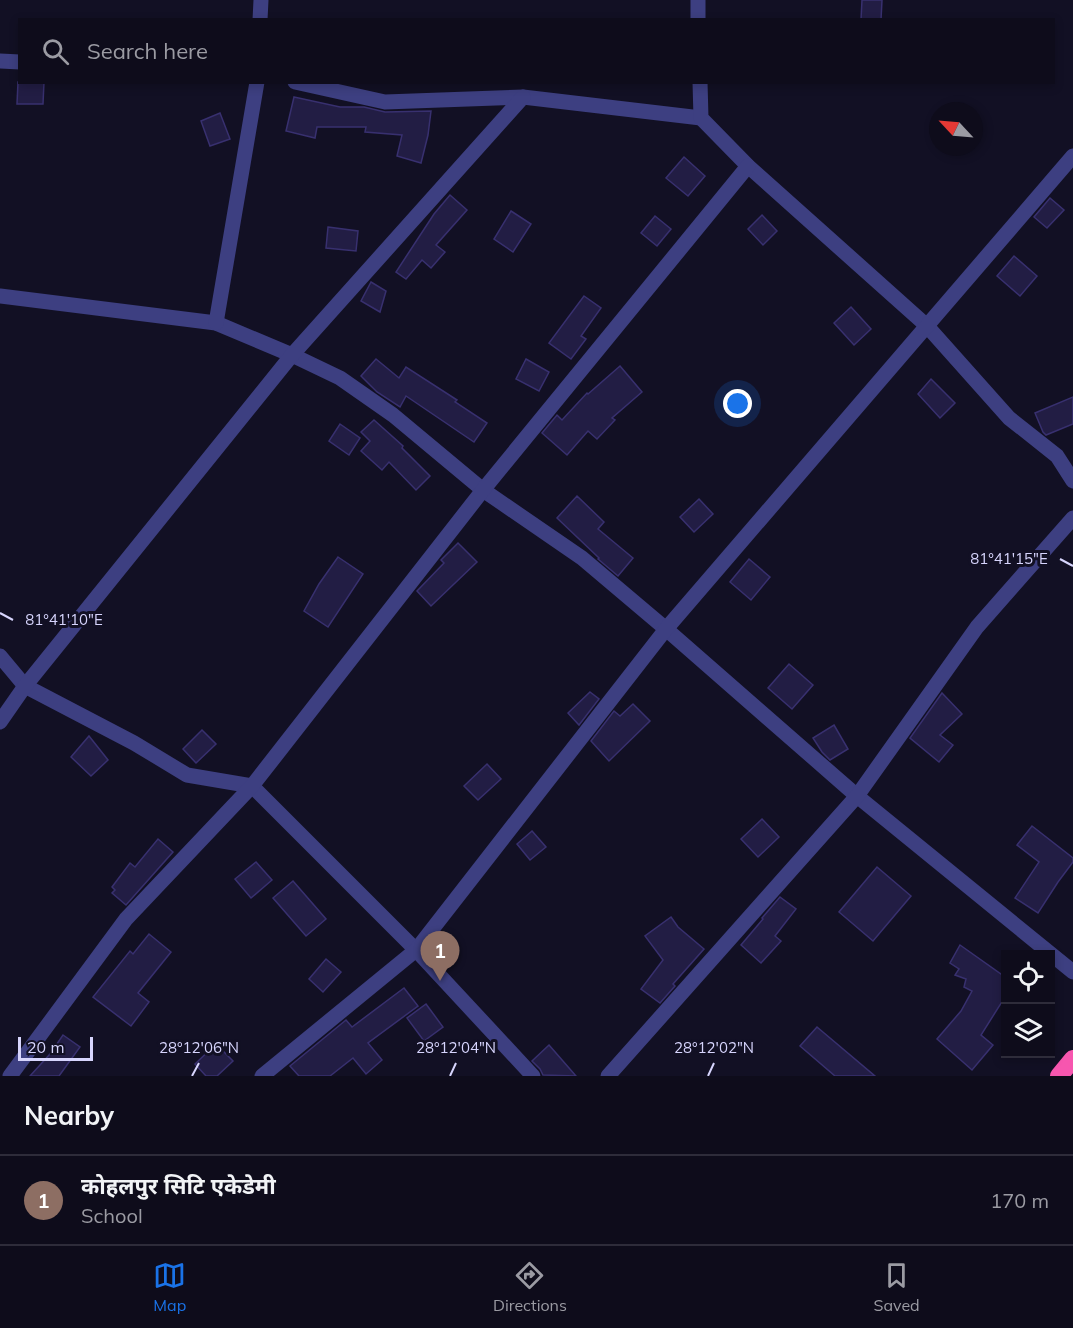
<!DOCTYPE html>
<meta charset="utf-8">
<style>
body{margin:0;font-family:Mulish,"Noto Sans Devanagari",sans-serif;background:#171524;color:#f1f3f6}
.controls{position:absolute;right:18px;bottom:18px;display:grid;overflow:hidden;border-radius:0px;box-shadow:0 3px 9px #0003}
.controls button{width:54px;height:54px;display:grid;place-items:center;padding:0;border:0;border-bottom:2px solid #2e2c3a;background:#0e0c1b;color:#f1f3f6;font:30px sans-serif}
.compass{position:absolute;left:929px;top:102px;width:54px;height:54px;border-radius:50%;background:#0e0c1b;box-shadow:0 3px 9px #0003;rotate:296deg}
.scale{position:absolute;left:18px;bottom:15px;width:75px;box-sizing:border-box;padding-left:6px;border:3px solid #d7d5fd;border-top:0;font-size:16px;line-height:21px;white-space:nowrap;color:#d7d5fd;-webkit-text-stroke:4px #121024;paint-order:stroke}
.you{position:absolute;left:738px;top:404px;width:21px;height:21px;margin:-15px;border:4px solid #fff;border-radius:50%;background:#1a73e8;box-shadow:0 0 0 9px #1a73e833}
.badge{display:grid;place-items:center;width:39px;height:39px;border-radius:50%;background:#1a73e8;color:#fff;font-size:20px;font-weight:700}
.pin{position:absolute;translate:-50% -50px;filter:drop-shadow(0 2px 3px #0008)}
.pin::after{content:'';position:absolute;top:32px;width:21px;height:18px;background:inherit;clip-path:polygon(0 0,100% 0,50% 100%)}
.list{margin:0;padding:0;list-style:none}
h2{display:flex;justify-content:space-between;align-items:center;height:78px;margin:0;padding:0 24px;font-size:26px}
h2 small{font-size:20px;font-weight:400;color:#9b9ba3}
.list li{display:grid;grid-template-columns:39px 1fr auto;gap:18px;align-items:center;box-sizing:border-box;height:90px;padding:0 24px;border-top:2px solid #2e2c3a}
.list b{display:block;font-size:22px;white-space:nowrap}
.list p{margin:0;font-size:20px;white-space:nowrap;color:#9b9ba3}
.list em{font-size:20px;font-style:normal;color:#9b9ba3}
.icon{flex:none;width:33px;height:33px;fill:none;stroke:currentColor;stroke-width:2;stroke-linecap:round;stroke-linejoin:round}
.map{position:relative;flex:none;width:1073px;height:1076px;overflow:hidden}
.search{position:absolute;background:#0e0c1b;box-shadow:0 3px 9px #0003;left:18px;right:18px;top:18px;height:66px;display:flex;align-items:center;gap:15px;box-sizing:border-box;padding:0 21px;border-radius:0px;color:#9b9ba3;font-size:22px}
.sheet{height:168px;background:#0e0c1b}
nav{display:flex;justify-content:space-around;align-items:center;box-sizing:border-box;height:84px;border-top:2px solid #2e2c3a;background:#0e0c1b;font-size:16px;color:#9b9ba3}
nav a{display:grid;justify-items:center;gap:3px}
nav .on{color:#1a73e8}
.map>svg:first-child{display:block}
.building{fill:#221d44;stroke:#38306f;stroke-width:1.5}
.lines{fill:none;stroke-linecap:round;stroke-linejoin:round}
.street{stroke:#3d3f81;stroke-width:15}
.highway{stroke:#f756af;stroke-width:18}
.ticks{fill:none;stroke:#d7d5fd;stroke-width:2}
.ticks-label{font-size:15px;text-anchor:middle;fill:#d7d5fd;stroke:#121024;stroke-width:6;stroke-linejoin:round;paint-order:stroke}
</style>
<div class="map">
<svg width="1073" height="1076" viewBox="0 0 1073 1076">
<rect width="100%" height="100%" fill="#121024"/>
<!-- building -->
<g class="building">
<path d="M862,0H882L881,20H861Z"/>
<path d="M18,82H44L43,104H17Z"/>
<path d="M294,97L340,107H364L385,112L431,111L428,135L421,163L397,156L402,135L365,132L366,127H317L315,138L286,131Z"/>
<path d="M220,113L230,139L210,146L201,121Z"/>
<path d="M684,157L705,176L688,196L666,178Z"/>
<path d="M450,195L467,210L436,245L445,252L431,268L422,260L406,279L396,272L434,214Z"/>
<path d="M1050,198L1064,210L1047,228L1034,217Z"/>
<path d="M511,211L531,224L513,252L494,239Z"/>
<path d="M762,215L777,231L763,245L748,229Z"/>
<path d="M655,216L671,229L657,246L641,233Z"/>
<path d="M328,227L358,231L356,251L326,248Z"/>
<path d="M1014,256L1037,276L1020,296L997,276Z"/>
<path d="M371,282L386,291L380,312L361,301Z"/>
<path d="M584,296L601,308L581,336L586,339L571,359L549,343Z"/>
<path d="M851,307L871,329L854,345L834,323Z"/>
<path d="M376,359L399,378L406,367L457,400L455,402L487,423L474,442L406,396L400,407L377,392L361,376Z"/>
<path d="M526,359L549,372L539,391L516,379Z"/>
<path d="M620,366L642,392L612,418L615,420L597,439L588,431L567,455L542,433L557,415L562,420L587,393L588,394Z"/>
<path d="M931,379L955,403L940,418L918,394Z"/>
<path d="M1073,397V424L1046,435L1043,432L1035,413Z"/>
<path d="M374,420L403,446L402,448L430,476L416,490L389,462L382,470L361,451L370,441L361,432Z"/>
<path d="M340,424L360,438L349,455L329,441Z"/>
<path d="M577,496L604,522L598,529L633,558L618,576L598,559L599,558L557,518Z"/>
<path d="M699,499L713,514L694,532L680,517Z"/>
<path d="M458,543L477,562L431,606L417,591L444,563L441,560Z"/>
<path d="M338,557L363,574L328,627L304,611L319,584Z"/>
<path d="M749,559L770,577L751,600L730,582Z"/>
<path d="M789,664L813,685L792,709L768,688Z"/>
<path d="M590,692L599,699L579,725L568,713Z"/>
<path d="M942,693L962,714L940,735L953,745L939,762L910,738Z"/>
<path d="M633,704L650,721L609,761L591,741L614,711L620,716Z"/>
<path d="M834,725L848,749L830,760L822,752L813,738Z"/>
<path d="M202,730L216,744L196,763L183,749Z"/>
<path d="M89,736L108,760L91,776L71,757Z"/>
<path d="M487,764L501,779L478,800L464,786Z"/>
<path d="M762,819L779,837L758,857L741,839Z"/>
<path d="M1032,826L1073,858V862L1058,882L1038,913L1015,898L1039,862L1017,845Z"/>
<path d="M532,831L546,847L530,860L517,844Z"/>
<path d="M158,839L173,852L126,905L112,893L115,890L112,887L130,863L135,867Z"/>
<path d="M256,862L272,880L251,898L235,879Z"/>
<path d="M877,867L911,896L873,941L839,912Z"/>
<path d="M293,881L326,919L306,936L273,898Z"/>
<path d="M780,897L796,909L775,936L781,941L761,963L741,945L763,919L762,918Z"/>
<path d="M671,917L678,927L704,949L673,984L675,986L660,1003L641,989L663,960L645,936Z"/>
<path d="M149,934L171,952L138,993L149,1002L131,1026L93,997L130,951L133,954Z"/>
<path d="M960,945L1005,977V997L981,1035L993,1045L972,1070L937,1039L961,1011L972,991L964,987L966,979L955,975L959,969L950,963Z"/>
<path d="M326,959L341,972L323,992L309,979Z"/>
<path d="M404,988L418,1006L368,1043L382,1060L366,1074L353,1058L330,1076H299L290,1066L346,1020L352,1027Z"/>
<path d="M426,1004L443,1027L424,1041L407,1018Z"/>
<path d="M817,1027L875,1076H835L800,1046Z"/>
<path d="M63,1035L80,1047L59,1076H30L50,1054Z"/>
<path d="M216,1044L233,1061L217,1076H206L195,1064Z"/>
<path d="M549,1045L576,1076L543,1075L540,1069L532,1061Z"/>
</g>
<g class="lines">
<!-- street -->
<g class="street">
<path d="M698,0V20"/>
<path d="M260,20L261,0"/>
<path d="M0,61L20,62"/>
<path d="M295,82L385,102L523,97L701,118"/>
<path d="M700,82L701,118L748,166L927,326L1009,418L1057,456L1073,481"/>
<path d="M0,296L216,323L292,355L340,378L393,415L483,490L582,558L666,629L857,796L1073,972"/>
<path d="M216,323L257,82"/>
<path d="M0,656L25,686L134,743L187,775L252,786L416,950L533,1076"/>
<path d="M0,722L25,686L292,355L523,97"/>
<path d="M10,1076L126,919L252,786L483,490L748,166"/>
<path d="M262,1076L416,950L666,629L1073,156"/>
<path d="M608,1076L857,796L977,627L1073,518"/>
</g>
<!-- highway -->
<path class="highway" d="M1059,1076L1073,1059"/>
</g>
<!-- ticks -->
<path class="ticks" d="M1060,559L1073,566M0,613L13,620M192,1076L199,1063M450,1076L456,1063M708,1076L714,1063"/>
<g class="ticks-label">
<text x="1009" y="564">81°41'15"E</text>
<text x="64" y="625">81°41'10"E</text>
<text x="199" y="1053">28°12'06"N</text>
<text x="456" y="1053">28°12'04"N</text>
<text x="714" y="1053">28°12'02"N</text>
</g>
</svg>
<div class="controls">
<button><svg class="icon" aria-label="locate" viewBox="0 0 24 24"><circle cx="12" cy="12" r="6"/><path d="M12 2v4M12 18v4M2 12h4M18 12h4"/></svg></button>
<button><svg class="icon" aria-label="layers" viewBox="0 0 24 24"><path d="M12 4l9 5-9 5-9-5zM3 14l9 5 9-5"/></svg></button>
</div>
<svg class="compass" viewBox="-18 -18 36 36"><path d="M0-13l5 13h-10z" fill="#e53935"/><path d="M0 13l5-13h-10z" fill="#9b9ba3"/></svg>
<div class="scale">20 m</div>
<div class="you"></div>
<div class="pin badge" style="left:440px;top:981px;background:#8d6e63">1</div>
<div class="search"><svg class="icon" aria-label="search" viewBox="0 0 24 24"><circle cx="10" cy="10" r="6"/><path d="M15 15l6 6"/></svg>Search here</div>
</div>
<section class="sheet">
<h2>Nearby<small></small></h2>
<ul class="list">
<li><span class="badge" style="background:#8d6e63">1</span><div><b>कोहलपुर सिटि एकेडेमी</b><p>School</p></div><em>170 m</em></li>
</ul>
</section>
<nav>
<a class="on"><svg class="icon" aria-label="map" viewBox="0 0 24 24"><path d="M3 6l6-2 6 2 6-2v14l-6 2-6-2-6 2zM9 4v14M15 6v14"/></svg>Map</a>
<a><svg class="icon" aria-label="directions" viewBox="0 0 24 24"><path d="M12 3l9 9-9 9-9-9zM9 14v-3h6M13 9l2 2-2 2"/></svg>Directions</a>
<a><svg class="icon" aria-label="saved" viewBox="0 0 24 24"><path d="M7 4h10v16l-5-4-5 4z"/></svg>Saved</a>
</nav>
